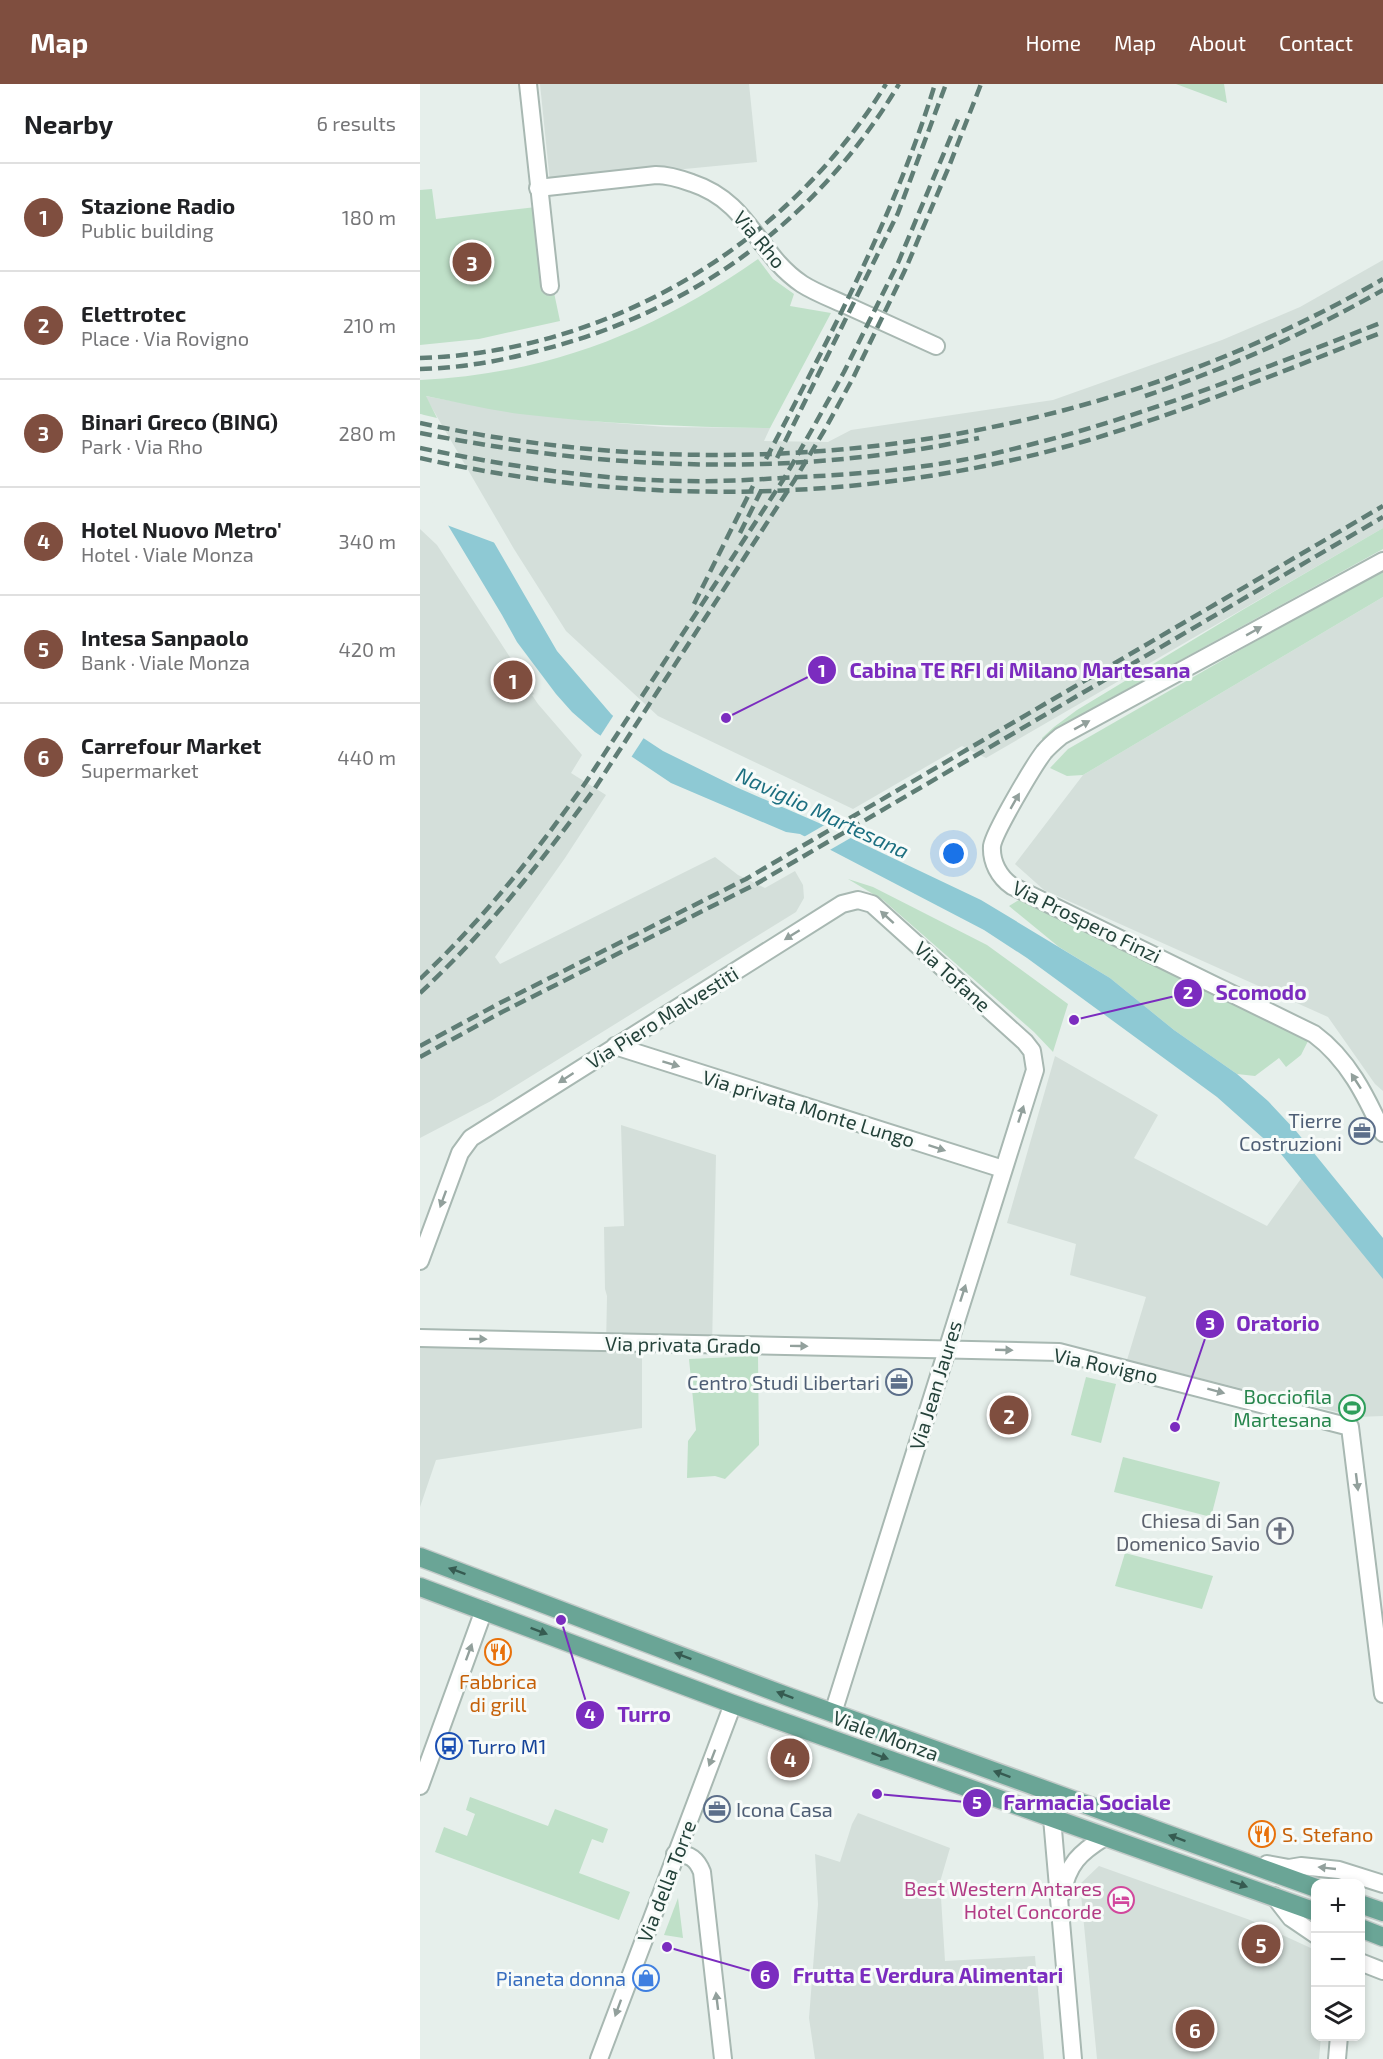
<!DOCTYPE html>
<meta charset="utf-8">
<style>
body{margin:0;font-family:"Exo 2",sans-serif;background:#f6f6f6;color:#202124}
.controls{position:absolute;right:18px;bottom:18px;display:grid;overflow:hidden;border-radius:12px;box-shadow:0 3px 9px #0003}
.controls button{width:54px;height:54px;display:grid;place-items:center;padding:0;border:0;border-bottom:2px solid #e0e0e0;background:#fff;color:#202124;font:30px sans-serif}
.you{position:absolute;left:534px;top:770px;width:21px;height:21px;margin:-15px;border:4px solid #fff;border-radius:50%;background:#1a73e8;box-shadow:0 0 0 9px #1a73e833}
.badge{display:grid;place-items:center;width:39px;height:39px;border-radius:50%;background:#7f4e3f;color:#fff;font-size:20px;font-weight:700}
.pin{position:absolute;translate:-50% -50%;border:3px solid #fff;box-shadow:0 2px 6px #0006}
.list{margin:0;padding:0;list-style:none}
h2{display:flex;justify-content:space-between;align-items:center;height:78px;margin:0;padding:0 24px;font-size:26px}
h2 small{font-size:20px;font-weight:400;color:#757577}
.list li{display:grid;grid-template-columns:39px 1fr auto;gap:18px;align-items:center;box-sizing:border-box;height:108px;padding:0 24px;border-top:2px solid #e0e0e0}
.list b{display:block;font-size:22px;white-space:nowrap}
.list p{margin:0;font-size:20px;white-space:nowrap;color:#757577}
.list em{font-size:20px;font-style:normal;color:#757577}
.icon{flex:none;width:33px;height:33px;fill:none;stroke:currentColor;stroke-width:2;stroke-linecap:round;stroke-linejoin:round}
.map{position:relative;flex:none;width:963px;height:1975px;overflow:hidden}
header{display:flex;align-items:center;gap:36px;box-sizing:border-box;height:84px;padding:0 30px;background:#7f4e3f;color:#fff}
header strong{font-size:28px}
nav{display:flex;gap:33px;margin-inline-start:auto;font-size:21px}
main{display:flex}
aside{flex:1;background:#fff}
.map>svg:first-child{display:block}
.built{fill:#d4dfda}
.green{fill:#bfe0c8}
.water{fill:#8ec9d4}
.pier{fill:#e6efeb}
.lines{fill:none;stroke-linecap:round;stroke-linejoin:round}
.street-casing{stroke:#a8b8b2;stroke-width:20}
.primary-casing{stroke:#c2cac8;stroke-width:21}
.street{stroke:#fff;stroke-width:16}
.primary{stroke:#6aa596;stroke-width:18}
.rail{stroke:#5f7d75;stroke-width:4.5;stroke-dasharray:12 6;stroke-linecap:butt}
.oneway{fill:#92a09c}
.oneway2{fill:#365b51}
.labels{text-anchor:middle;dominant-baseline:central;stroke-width:6;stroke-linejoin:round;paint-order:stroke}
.street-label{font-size:20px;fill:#24423a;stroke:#f7fbf9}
.service-label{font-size:20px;fill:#4e5e75;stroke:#f7fbf9;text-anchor:end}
.leisure-label{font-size:20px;fill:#27864d;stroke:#f7fbf9;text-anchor:end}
.worship-label{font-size:20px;fill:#5b616d;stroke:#f7fbf9;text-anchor:end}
.food-label{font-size:20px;fill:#c56008;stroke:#f7fbf9}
.transit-label{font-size:20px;fill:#164399;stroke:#f7fbf9;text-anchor:start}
.hotel-label{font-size:20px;fill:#b23c85;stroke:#f7fbf9;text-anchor:end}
.shop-label{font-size:20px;fill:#366cbe;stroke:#f7fbf9;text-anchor:end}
.water-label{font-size:21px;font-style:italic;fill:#1c6f80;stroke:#f7fbf9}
.leader{fill:none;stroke:#7b2cbf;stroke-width:2}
.callout-dot{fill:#7b2cbf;stroke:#f7fbf9;stroke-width:2}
.mark-label{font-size:18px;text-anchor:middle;font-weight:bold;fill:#fff}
.callout-label{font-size:21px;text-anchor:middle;font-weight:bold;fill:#7b2cbf;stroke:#f7fbf9;stroke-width:6;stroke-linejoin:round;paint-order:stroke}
</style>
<header>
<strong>Map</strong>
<nav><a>Home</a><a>Map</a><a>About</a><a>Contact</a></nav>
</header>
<main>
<aside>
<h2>Nearby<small>6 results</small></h2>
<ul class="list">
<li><span class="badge">1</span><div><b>Stazione Radio</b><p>Public building</p></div><em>180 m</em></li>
<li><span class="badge">2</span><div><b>Elettrotec</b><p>Place · Via Rovigno</p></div><em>210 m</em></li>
<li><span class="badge">3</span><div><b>Binari Greco (BING)</b><p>Park · Via Rho</p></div><em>280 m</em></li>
<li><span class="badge">4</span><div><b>Hotel Nuovo Metro'</b><p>Hotel · Viale Monza</p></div><em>340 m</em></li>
<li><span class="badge">5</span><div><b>Intesa Sanpaolo</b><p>Bank · Viale Monza</p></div><em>420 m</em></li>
<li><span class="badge">6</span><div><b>Carrefour Market</b><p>Supermarket</p></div><em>440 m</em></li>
</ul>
</aside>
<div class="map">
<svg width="963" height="1975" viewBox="0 0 963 1975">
<rect width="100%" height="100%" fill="#e6efeb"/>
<!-- built -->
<g class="built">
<path d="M120,0H329L337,78L130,98Z"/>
<path d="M963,176V444L566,674L542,662L433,725L238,632L146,547L94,465L5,312L98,329L182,338L246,343L350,344L344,357L408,358L431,346L633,316L802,256L880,223Z"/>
<path d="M0,445L17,461L114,610L112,611L118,620L162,671L151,689L186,711L145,774L75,873L80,880L295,773L318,791L345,804L375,787L383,801L384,814L376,828L71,1017L0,1054Z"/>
<path d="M963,513V1007L955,1000L908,933L624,806L595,780L663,691Z"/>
<path d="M635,972L738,1031L714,1074L847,1142L883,1092L963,1192V1332L937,1333L707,1276L726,1213L650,1191L656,1160L587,1139Z"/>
<path d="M201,1041L296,1071L292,1264H222V1344L16,1376L0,1423V1258L186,1263L187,1212L185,1205L184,1143L204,1142Z"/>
<path d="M438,1729L530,1764L520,1798L525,1877L615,1872L624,1975H395L389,1934L398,1820L395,1770L420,1778L432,1740Z"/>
<path d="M679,1782L830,1836L895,1866L896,1952L901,1953L899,1975H677L660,1800Z"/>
</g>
<!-- green -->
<g class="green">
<path d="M756,0H804L807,19Z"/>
<path d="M12,105L16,135L116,123L140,237L59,255L0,261V106Z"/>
<path d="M338,175L353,195L374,210L370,222L411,229L350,344C266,343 183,340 100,330C69,326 37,318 6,312L17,334L0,330V296C128,290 234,248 338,175Z"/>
<path d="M963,444V465L651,636L623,658L622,654L634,643L657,626L824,525Z"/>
<path d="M963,484V513L663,691L647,692L630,684L648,665Z"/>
<path d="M428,795L453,803L567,861L648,920L633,968L614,948L463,816Z"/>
<path d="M599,816L867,943L888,957L881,971L866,983L859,974L835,992L817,990L754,946L690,894L639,863L589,822Z"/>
<path d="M338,1272L339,1361L305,1395L295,1392L267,1394L268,1357L276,1346L269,1275Z"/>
<path d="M666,1293L696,1300L681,1359L651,1351Z"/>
<path d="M703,1373L800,1398L791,1433L694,1408Z"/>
<path d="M705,1469L793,1492L782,1525L695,1502Z"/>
<path d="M50,1713L128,1742L135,1725L188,1745L183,1759L172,1755L159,1789L210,1808L199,1836L15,1768L24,1743L47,1752L55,1730L46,1726Z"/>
<path d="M258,1814L263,1854L244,1851Z"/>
</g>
<!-- water -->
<path class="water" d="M0,331L137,567L191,630L202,640L243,667L316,703L399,739L561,816L690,894L754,946L817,990L848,1017L876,1047L963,1154V1195L861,1070L797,1013L607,874L564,846L380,750L366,748L251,699L175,648L152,628L136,610L97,558L82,531L29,443L0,388Z"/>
<!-- pier -->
<g class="pier">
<path d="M0,330L3,331L78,460L24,440L0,395Z"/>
<path d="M195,629L225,652L210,675L179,654Z"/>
<path d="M408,739L434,752L408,767L382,754Z"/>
</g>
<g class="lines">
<defs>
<g id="street">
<path d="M108,0L130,202"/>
<path d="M118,104L236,91C249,91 261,95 272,99C330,118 337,170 382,200C396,209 413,215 428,222C457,235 487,249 516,262"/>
<path d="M963,477L641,652C635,657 629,662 624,668C614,681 574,748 572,762C571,778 579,793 592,802L894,950C928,975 946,1012 963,1049"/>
<path d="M195,962L583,1085"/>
<path d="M0,1177L40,1069L51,1054L422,820L438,816L452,820L605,958L612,967L615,986L413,1629"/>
<path d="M0,1254L639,1268L930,1343L963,1610"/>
<path d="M0,1702L64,1526"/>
<path d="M632,1734L653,1975"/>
<path d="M255,1770C269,1769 277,1775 282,1788L303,1975"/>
<path d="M847,1780L869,1784L881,1782L919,1786L963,1800"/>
<path d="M642,1810C648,1780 659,1769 685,1753"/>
<path d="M854,1812L871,1834L896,1851"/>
<path d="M940,1878L963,1887"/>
<path d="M179,1975L313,1620"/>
<path d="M917,1975L919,1952"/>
</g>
<g id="primary">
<path d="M0,1473L369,1613L896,1804"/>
<path d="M0,1503L313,1620L896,1828"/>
<path d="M940,1820L963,1828"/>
<path d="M940,1844L963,1853"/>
</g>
</defs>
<!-- street casing -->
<use href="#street" class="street-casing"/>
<!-- primary casing -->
<use href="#primary" class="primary-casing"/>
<!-- street -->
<use href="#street" class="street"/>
<!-- primary -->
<use href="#primary" class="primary"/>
<!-- rail -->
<g class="rail">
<path d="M0,274C189,268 368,161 466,0"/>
<path d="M0,285C41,284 81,277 121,266C274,227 398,136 479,0"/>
<path d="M725,312C808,284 887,249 963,206"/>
<path d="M0,339C329,410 671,363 963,195"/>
<path d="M0,349C184,386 375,394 559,354"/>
<path d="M0,364C87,382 177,396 266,397C304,398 342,395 380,393C445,390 509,384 572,370C707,339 835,288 963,238"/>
<path d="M0,374C218,423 454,420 669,356C769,326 866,286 963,248"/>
<path d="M357,374L478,129L526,0"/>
<path d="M346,375C409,254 475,131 515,0"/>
<path d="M320,449L344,401"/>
<path d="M274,520L333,402"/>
<path d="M0,895C63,835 116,769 166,698L365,393L394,342L424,288L478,179L539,33"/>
<path d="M0,909C67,847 122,777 175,704L374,397L404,347L433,294L486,184L528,85L561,0"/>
<path d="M0,962L78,920L326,795L963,422"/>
<path d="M0,973L82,928L336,800L963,433"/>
</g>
</g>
<!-- one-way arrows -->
<defs><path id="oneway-solid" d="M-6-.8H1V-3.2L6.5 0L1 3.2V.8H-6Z" transform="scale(1.5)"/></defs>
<g class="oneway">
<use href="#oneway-solid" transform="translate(834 547) rotate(-29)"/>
<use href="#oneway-solid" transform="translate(662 641) rotate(-29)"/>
<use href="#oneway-solid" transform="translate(595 717) rotate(-60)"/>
<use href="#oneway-solid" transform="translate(467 833) rotate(-138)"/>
<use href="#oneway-solid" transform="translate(372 851) rotate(148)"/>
<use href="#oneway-solid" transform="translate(251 980) rotate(17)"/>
<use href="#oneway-solid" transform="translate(146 994) rotate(147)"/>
<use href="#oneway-solid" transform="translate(936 997) rotate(-123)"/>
<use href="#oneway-solid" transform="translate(601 1030) rotate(-72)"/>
<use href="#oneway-solid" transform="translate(517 1064) rotate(18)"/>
<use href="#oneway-solid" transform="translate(23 1115) rotate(110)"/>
<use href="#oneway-solid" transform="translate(543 1209) rotate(-72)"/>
<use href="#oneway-solid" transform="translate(58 1255) rotate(1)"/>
<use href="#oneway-solid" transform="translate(379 1262) rotate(1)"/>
<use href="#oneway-solid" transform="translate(584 1266) rotate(2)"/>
<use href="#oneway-solid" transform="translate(796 1307) rotate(15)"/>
<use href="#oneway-solid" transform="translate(937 1398) rotate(83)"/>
<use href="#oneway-solid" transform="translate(49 1568) rotate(-70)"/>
<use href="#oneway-solid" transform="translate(292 1674) rotate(111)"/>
<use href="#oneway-solid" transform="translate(907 1784) rotate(-174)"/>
<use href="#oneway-solid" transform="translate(297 1917) rotate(-97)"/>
<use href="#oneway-solid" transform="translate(198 1924) rotate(110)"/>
</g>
<g class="oneway2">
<use href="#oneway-solid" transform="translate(37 1487) rotate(-160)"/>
<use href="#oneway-solid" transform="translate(119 1547) rotate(21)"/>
<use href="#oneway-solid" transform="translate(263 1572) rotate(-159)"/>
<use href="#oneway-solid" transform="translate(365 1611) rotate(-159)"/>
<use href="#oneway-solid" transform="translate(460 1672) rotate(20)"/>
<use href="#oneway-solid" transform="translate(582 1690) rotate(-160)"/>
<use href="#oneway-solid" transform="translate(757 1754) rotate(-160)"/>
<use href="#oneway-solid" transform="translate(819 1800) rotate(19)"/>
</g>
<!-- icons -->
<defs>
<symbol id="office-ring" viewBox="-11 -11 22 22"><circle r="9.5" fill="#f7fbf9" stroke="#5c6f8a" stroke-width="1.5"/><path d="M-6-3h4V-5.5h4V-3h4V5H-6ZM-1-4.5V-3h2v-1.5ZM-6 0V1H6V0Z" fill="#5c6f8a"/></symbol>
<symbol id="stadium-ring" viewBox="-11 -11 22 22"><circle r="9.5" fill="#f7fbf9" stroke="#2e9e5b" stroke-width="1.5"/><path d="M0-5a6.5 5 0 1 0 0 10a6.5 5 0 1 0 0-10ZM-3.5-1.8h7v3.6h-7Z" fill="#2e9e5b"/></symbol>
<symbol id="church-ring" viewBox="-11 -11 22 22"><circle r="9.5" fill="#f7fbf9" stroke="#6b7280" stroke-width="1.5"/><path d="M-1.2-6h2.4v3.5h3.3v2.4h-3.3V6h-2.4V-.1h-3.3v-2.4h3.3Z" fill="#6b7280"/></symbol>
<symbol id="restaurant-ring" viewBox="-11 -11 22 22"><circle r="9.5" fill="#f7fbf9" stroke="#e8710a" stroke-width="1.5"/><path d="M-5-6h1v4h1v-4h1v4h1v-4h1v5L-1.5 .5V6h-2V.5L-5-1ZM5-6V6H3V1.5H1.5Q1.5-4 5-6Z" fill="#e8710a"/></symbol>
<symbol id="bus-ring" viewBox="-11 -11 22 22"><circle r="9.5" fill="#f7fbf9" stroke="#1a4fb4" stroke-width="1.5"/><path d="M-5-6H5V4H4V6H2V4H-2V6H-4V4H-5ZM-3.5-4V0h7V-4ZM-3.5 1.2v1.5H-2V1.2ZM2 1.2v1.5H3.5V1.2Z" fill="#1a4fb4"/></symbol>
<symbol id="hotel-ring" viewBox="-11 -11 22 22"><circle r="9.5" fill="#f7fbf9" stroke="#d1479c" stroke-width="1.5"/><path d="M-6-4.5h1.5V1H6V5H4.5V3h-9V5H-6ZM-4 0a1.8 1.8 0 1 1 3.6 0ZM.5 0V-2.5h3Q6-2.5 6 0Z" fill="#d1479c"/></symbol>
<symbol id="shop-ring" viewBox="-11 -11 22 22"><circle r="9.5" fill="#f7fbf9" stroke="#3f7fe0" stroke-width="1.5"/><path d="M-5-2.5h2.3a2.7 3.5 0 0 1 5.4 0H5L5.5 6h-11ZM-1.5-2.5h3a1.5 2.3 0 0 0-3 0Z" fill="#3f7fe0"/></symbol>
</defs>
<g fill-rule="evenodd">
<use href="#office-ring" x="927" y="1032" width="30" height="30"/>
<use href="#office-ring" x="464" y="1283" width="30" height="30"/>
<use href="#stadium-ring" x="917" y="1309" width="30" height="30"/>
<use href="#church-ring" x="845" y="1432" width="30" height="30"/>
<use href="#restaurant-ring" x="63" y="1553" width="30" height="30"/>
<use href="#bus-ring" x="14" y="1647" width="30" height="30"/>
<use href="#office-ring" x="282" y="1710" width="30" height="30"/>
<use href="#restaurant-ring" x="827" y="1735" width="30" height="30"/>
<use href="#hotel-ring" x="686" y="1801" width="30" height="30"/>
<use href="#shop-ring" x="211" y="1879" width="30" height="30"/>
</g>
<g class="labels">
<!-- street labels -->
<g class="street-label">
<text transform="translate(340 155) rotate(50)">Via Rho</text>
<text transform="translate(667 837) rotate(26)">Via Prospero Finzi</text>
<text transform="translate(533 892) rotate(42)">Via Tofane</text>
<text transform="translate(242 933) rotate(-32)">Via Piero Malvestiti</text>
<text transform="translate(389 1024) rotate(17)">Via privata Monte Lungo</text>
<text transform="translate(263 1260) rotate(1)">Via privata Grado</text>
<text transform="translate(686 1281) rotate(12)">Via Rovigno</text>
<text transform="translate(515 1301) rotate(-73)">Via Jean Jaures</text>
<text transform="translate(466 1651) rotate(20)">Viale Monza</text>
<text transform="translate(246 1797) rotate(-69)">Via della Torre</text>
</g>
<!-- service labels -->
<g class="service-label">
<text x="922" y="1036">Tierre<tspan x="922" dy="23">Costruzioni</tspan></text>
<text x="460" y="1298">Centro Studi Libertari</text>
<text x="316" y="1725" text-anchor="start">Icona Casa</text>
</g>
<!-- leisure labels -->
<g class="leisure-label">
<text x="912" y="1312">Bocciofila<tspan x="912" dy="23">Martesana</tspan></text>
</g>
<!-- worship labels -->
<g class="worship-label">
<text x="840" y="1436">Chiesa di San<tspan x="840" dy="23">Domenico Savio</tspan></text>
</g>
<!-- food labels -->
<g class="food-label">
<text x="78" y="1597">Fabbrica<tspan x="78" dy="23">di grill</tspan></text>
<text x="862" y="1750" text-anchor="start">S. Stefano</text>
</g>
<!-- transit labels -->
<g class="transit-label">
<text x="48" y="1662">Turro M1</text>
</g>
<!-- hotel labels -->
<g class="hotel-label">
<text x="682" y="1804">Best Western Antares<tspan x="682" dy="23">Hotel Concorde</tspan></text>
</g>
<!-- shop labels -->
<g class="shop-label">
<text x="206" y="1894">Pianeta donna</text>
</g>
<!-- water labels -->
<g class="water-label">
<text transform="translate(403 728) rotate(25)">Naviglio Martesana</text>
</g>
</g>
<!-- callouts -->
<path class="leader" d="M306 634L402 586M654 936L768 909M755 1343L790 1240M141 1536L170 1631M457 1710L557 1719M247 1863L345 1891"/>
<g class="callout-dot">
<circle cx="306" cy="634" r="6"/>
<circle cx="654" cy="936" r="6"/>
<circle cx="755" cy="1343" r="6"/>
<circle cx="141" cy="1536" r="6"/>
<circle cx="457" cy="1710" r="6"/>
<circle cx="247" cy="1863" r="6"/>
<circle cx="402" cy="586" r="15"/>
<circle cx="768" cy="909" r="15"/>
<circle cx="790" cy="1240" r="15"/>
<circle cx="170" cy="1631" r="15"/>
<circle cx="557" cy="1719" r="15"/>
<circle cx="345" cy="1891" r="15"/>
</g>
<g class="mark-label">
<text x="402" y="593">1</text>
<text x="768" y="915">2</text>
<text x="790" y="1246">3</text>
<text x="170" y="1637">4</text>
<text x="557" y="1725">5</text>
<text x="345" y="1898">6</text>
</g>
<g class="callout-label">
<text x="600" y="594">Cabina TE RFI di Milano Martesana</text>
<text x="841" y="916">Scomodo</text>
<text x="858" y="1247">Oratorio</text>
<text x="224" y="1638">Turro</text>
<text x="667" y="1726">Farmacia Sociale</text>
<text x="508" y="1899">Frutta E Verdura Alimentari</text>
</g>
</svg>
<div class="controls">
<button>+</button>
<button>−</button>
<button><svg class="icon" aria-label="layers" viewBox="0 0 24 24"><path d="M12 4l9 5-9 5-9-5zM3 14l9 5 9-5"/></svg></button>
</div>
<div class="you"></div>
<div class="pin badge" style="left:93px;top:596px">1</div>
<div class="pin badge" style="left:589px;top:1331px">2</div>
<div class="pin badge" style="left:52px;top:178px">3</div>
<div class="pin badge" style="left:370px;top:1674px">4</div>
<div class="pin badge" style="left:841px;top:1860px">5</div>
<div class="pin badge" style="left:775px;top:1945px">6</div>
</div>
</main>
